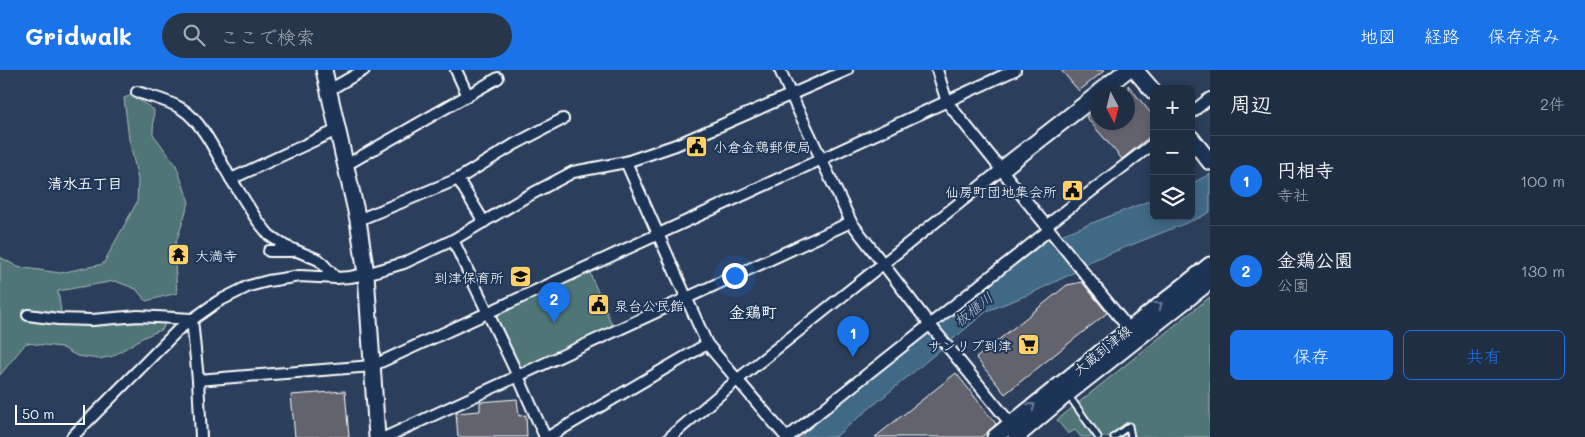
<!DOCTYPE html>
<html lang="ja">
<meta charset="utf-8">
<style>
body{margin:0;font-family:Mali,"Klee One",sans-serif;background:#28364b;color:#f1f3f6}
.controls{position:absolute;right:15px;top:15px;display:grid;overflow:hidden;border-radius:8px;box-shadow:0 2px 12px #0003}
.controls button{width:45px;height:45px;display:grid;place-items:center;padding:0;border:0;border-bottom:1px solid #3d4a5d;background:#202e44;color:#f1f3f6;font:25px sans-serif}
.compass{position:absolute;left:1090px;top:15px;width:45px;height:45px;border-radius:50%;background:#202e44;box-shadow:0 2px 12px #0003;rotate:173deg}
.scale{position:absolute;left:15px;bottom:12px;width:70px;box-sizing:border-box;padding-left:5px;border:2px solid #fff;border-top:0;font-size:14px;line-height:18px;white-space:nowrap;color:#fff;-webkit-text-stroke:4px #1d3557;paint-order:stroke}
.you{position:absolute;left:734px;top:205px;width:18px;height:18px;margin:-12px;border:4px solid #fff;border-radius:50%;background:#1a73e8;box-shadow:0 0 0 8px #1a73e833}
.badge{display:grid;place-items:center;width:32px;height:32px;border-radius:50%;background:#1a73e8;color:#fff;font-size:16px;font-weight:700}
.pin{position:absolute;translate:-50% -41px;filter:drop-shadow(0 1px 2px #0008)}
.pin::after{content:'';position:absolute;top:26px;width:18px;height:15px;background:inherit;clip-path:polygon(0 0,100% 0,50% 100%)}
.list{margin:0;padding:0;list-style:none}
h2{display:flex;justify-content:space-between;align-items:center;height:65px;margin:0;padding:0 20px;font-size:21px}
h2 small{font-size:16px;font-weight:400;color:#a2a8b2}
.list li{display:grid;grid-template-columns:32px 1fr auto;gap:15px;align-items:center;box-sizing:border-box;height:90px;padding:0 20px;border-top:1px solid #3d4a5d}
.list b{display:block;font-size:19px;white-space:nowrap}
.list p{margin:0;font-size:16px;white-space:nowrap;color:#a2a8b2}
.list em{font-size:16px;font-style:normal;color:#a2a8b2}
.actions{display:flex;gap:10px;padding:15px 20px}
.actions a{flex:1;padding:11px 0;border:1px solid #1a73e8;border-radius:8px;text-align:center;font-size:18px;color:#1a73e8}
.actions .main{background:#1a73e8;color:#fff}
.icon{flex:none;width:28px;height:28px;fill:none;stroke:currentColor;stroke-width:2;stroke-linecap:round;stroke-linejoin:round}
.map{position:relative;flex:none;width:1210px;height:367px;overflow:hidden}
header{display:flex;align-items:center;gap:30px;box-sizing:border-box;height:70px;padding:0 25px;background:#1a73e8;color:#fff}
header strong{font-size:24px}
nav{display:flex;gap:28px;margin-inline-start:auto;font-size:18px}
.search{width:350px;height:45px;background:#28364b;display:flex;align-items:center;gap:12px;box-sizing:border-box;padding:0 18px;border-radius:28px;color:#a2a8b2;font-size:19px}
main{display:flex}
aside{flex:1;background:#202e44}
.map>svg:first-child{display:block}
.green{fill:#507476;stroke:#a8baba}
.water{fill:#3f6986;stroke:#8ca5b6}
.building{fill:#63646d;stroke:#fff}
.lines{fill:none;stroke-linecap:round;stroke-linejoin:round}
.lane-casing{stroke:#fff;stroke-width:9}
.street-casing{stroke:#fff;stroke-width:14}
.secondary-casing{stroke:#fff;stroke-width:19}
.lane{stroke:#1d3557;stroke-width:5}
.street{stroke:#1d3557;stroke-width:10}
.secondary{stroke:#1d3557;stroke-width:15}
.oneway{stroke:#6c7c92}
.labels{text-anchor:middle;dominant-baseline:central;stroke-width:4;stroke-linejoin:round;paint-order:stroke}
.poi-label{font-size:14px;fill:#fff;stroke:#1d3557;text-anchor:start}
.street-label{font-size:14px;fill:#fff;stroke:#1d3557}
.neighbourhood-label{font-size:15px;font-weight:bold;fill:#fff;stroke:#1d3557}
.water-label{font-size:15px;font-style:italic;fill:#b2c3cf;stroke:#1d3557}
.quarter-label{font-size:16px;font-weight:bold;fill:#fff;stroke:#1d3557}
</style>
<header>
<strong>Gridwalk</strong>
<div class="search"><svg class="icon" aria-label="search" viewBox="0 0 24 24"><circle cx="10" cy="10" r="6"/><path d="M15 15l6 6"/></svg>ここで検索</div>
<nav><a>地図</a><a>経路</a><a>保存済み</a></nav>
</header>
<main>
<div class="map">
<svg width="1210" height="367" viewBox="0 0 1210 367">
<rect width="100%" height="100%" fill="#2b3e5b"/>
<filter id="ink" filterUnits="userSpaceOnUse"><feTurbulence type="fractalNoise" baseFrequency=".02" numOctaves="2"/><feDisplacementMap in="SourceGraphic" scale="10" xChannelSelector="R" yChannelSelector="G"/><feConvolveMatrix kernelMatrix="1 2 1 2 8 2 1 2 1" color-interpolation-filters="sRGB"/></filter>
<g filter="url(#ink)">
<!-- green -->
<g class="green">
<path d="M132,25L154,40L153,64L176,95L189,132L174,179L177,223L146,231L136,219L115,211L58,221L63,255L165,252L163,259L144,267L113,286L99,289L77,286L61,277L26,273L0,305V187L18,197L60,203L103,194L137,132L138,110L129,69L124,28Z"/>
<path d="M589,201L613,257L520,300L495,246Z"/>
<path d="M1210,227V367H1081L1075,360L1068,364L1057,350Z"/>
</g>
<!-- water -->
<path class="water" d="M1210,104V142L1199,148L1091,191L1073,203L1030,224L987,241L835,367H795L808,355L1048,170L1154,129V146H1191V114Z"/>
<!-- building -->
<g class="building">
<path d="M1061,0H1105L1079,21Z"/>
<path d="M1128,15L1154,47V63L1122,89L1086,47L1098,38V52H1128Z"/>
<path d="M1082,212L1107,243L1005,324L976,288L1067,215Z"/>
<path d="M956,303L996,354L987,363L981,367H875Z"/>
<path d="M345,321L349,367H295L291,325Z"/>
<path d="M517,329L519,346L526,345L527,367H458L456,343L480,341V332Z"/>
</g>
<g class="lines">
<defs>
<g id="lane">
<path d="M1069,326L1098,367"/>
<path d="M1114,367L1129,356L1131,367"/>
</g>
<g id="street">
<path d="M456,0L468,26"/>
<path d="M780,0L791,25L851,152L930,255L1015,359"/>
<path d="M937,0L947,32L1129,259"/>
<path d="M329,20L364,0"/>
<path d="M137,22C152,27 168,30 182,39C203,52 218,87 231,109L337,60"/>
<path d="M1191,43L1210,28"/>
<path d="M626,92L707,274L786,367"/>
<path d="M346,95L498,8"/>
<path d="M231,109L257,150L269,165L285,176L319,190L336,208"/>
<path d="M458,109L484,152"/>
<path d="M358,150L458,109L515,74L563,49"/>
<path d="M1046,156L1154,73"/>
<path d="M453,170L518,306L545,367"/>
<path d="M269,181H293"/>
<path d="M28,245L58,249L92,250L138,246L192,249"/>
<path d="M192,249L198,310L201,367"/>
<path d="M198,310L372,296L1015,0"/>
<path d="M72,367L179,259L217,232L249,216L268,211L300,206L336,208L350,207L366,204L404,193L453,170L524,128L573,102L626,92L676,75L847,0"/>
<path d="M386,367L851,152"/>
<path d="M548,367L707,274"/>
<path d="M670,367L737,310L1002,99"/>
<path d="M788,367L1049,160"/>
</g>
<g id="secondary">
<path d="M324,0L358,150L366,204L377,367"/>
<path d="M1135,0L1154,22"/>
<path d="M1099,22L1127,0"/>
<path d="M1191,68L1210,92"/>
<path d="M1002,99L1098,24"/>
<path d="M995,367L1210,195"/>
<path d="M1016,367L1067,324L1210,211"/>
</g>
</defs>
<!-- lane casing -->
<use href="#lane" class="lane-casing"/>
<!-- street casing -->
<use href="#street" class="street-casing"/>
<!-- secondary casing -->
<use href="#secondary" class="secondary-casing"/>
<!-- lane -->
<use href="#lane" class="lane"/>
<!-- street -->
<use href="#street" class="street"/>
<!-- secondary -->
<use href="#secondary" class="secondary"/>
</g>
<!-- one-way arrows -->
<defs><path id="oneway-chevron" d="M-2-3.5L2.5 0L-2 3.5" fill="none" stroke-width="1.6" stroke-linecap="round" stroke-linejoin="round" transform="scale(1.25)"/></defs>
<g class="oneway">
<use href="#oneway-chevron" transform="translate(1159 235) rotate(-38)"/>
<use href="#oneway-chevron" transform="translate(1032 336) rotate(-39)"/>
</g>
</g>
<!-- icons -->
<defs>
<symbol id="civic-square" viewBox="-11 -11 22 22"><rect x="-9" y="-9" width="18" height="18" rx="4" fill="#ffd166" stroke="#1d3557"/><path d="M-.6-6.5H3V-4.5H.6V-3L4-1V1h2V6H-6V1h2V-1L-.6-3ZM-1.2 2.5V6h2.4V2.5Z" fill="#111"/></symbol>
<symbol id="temple-square" viewBox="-11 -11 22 22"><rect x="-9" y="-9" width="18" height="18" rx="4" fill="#ffd166" stroke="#1d3557"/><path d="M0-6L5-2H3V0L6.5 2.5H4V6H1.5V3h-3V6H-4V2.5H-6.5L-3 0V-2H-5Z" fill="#111"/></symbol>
<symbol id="school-square" viewBox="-11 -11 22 22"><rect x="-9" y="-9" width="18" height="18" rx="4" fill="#ffd166" stroke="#1d3557"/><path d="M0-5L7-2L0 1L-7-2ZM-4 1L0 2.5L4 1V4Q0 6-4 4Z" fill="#111"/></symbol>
<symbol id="supermarket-square" viewBox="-11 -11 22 22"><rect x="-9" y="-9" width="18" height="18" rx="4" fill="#ffd166" stroke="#1d3557"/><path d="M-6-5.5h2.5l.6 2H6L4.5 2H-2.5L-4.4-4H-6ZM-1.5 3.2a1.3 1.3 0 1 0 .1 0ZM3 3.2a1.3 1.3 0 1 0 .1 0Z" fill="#111"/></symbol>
</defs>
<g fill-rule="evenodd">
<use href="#civic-square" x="684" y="64" width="25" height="25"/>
<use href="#civic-square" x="1060" y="108" width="25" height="25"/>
<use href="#temple-square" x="166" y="172" width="25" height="25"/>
<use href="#school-square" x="508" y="194" width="25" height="25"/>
<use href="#civic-square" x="586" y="222" width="25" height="25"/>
<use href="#supermarket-square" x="1016" y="262" width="25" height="25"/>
</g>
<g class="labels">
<!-- poi labels -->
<g class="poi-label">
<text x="713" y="76">小倉金鶏郵便局</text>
<text x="1057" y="121" text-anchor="end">仙房町団地集会所</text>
<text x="195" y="185">大満寺</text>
<text x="504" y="207" text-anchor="end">到津保育所</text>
<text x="614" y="235">泉台公民館</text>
<text x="1012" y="275" text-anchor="end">サンリプ到津</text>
</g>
<!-- street labels -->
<g class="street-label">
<text transform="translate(1102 280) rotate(-39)">大蔵到津線</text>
</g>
<!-- neighbourhood labels -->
<g class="neighbourhood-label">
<text x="85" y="113">清水五丁目</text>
</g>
<!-- water labels -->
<g class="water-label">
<text transform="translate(973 239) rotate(-38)">板櫃川</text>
</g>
<!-- quarter labels -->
<g class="quarter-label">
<text x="753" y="241">金鶏町</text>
</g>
</g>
</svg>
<div class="controls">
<button>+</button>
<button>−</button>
<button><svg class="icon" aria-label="layers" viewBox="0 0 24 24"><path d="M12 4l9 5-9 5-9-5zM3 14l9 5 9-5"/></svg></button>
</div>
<svg class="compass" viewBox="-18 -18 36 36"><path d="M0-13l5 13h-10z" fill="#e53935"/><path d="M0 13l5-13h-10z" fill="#a2a8b2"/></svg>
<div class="scale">50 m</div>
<div class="you"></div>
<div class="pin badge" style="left:853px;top:287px">1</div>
<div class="pin badge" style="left:554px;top:253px">2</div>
</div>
<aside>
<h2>周辺<small>2件</small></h2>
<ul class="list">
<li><span class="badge">1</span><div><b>円相寺</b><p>寺社</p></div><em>100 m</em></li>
<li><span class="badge">2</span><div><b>金鶏公園</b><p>公園</p></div><em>130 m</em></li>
</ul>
<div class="actions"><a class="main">保存</a><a>共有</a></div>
</aside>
</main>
